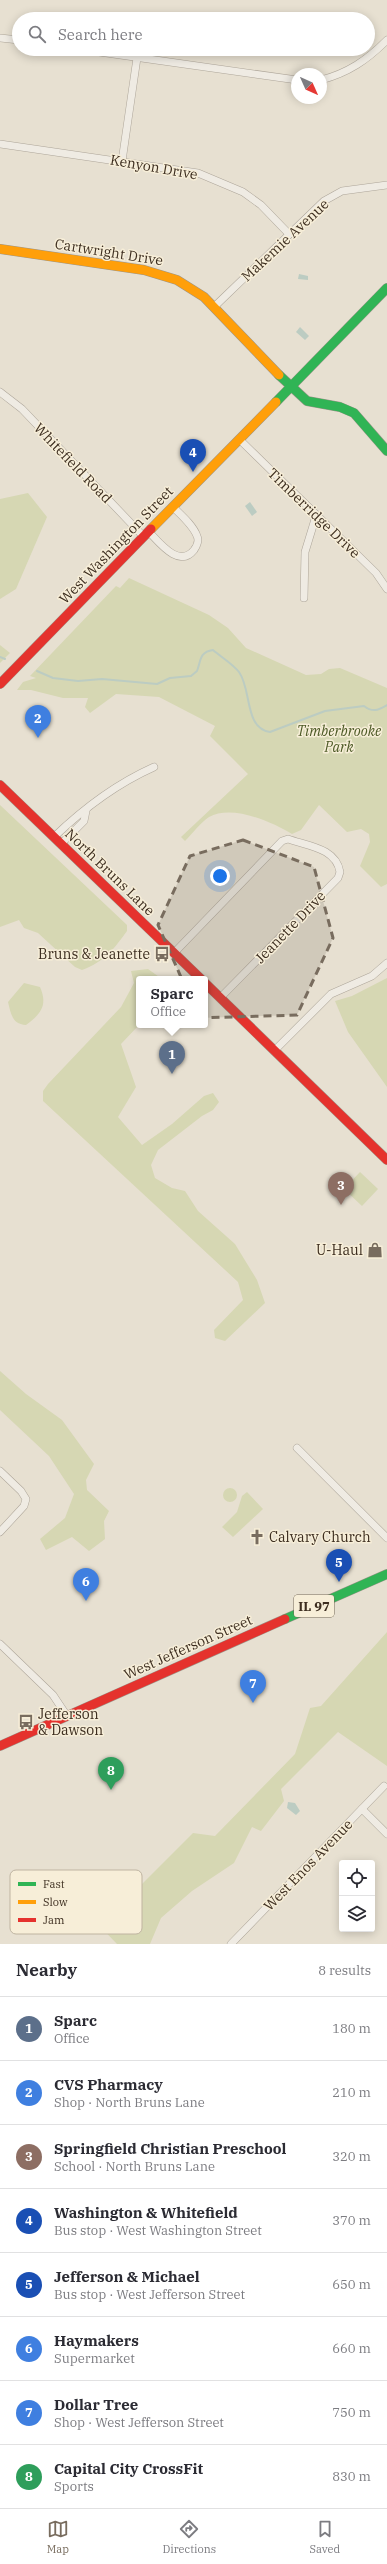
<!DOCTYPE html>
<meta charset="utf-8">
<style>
body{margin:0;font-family:"IBM Plex Serif",serif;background:#f7f7f7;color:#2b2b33}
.controls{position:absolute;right:12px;bottom:12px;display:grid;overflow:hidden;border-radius:4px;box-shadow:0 2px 10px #0003}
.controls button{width:36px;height:36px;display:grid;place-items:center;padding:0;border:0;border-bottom:1px solid #e1e1e2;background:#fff;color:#2b2b33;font:20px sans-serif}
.compass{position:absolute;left:291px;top:68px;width:36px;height:36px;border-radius:50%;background:#fff;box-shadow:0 2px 10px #0003;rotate:135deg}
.you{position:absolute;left:220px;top:876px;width:14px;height:14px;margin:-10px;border:3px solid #fff;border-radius:50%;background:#1a73e8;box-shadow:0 0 0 6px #1a73e833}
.badge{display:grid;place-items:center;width:26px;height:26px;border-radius:50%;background:#786c5e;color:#fff;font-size:13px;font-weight:700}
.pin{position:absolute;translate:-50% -33px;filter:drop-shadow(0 1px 2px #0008)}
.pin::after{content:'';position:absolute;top:21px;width:14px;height:12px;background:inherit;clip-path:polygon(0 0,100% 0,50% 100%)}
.popup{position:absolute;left:136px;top:976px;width:72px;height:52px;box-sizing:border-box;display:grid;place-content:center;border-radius:4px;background:#fff;filter:drop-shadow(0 1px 3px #0005);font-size:13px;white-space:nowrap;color:#7c7c81}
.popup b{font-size:15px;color:#2b2b33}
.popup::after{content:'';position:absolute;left:50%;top:100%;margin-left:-8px;border:8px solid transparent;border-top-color:#fff}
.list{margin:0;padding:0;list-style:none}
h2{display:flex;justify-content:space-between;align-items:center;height:52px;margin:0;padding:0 16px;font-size:17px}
h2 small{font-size:13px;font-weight:400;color:#7c7c81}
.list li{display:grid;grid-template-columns:26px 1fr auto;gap:12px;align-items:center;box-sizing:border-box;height:64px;padding:0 16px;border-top:1px solid #e1e1e2}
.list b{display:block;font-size:15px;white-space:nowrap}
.list p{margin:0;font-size:13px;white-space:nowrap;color:#7c7c81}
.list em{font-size:13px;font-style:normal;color:#7c7c81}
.icon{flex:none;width:22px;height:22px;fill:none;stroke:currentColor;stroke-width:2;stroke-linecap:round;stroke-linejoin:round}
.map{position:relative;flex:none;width:387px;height:1944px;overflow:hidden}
.search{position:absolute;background:#fff;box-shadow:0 2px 10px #0003;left:12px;right:12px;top:12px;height:44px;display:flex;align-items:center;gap:10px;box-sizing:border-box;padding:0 14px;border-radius:22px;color:#7c7c81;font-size:15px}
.sheet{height:564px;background:#fff}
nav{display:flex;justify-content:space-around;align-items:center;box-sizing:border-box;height:56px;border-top:1px solid #e1e1e2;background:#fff;font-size:11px;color:#7c7c81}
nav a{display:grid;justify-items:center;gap:2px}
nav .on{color:#786c5e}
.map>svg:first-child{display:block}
.green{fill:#d6d7b3}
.water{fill:#bcccc2}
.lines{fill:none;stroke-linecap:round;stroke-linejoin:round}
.stream{stroke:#bcccc2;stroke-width:2}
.street-casing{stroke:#ada599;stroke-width:8}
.fast-casing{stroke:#9c958a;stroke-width:10}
.slow-casing{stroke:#9c958a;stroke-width:10}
.jam-casing{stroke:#9c958a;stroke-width:10}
.street{stroke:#efebe3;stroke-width:7}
.fast{stroke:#30b455;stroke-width:9}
.slow{stroke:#ff9f0a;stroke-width:9}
.jam{stroke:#e5322d;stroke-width:9}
.marked{fill:#786c5e;fill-opacity:0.2;stroke:#786c5e;stroke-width:3;stroke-dasharray:8 5;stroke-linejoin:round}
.labels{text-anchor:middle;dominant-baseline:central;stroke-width:3;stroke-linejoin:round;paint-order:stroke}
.shield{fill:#f7eed8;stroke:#756857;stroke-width:1}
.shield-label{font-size:13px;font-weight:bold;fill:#3d2e20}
.street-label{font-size:14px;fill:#3d2e20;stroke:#f7eed8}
.park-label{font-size:14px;font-style:italic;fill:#4d5a26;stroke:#f7eed8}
.poi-label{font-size:14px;fill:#3d2e20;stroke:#f7eed8;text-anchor:end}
.key{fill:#f7eed8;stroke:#bfb4a1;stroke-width:1}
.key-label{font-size:11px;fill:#3d2e20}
</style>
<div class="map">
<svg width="387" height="1944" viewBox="0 0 387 1944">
<rect width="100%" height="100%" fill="#e7e0d1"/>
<!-- green -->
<g class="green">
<path d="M28,493L47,517L16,589L0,599V499Z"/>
<path d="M129,578L209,615L228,628L246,648L306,675L321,674L329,669L340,668L387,688V884L381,887L360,866L370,842L369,834L361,829L347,832L319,805L301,830L292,834C272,822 232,804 209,817C201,822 192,834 185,841L181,837L248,774L210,736L215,726L159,697L116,694L90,713L85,707L88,698H63L31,690H17L23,682L36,678L30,676L116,586L120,588Z"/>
<path d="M0,645L10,653L0,663Z"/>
<path d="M0,805L127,925V931C114,949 104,962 82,970L75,967L38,933L24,928L19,920L0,927Z"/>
<path d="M148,969L162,979H139V1025L121,1044L136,1087L118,1117L142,1145L172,1124L204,1096L213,1093L219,1102L213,1110L202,1116L158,1150L151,1165L155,1178L172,1188L185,1191L198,1211L235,1244L257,1280L265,1303L225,1341L215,1338L214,1330L243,1300L238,1282L43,1101V1091L48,1084L121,1007L134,983L131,971Z"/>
<path d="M387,978V1087L348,1032L335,1001L352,996Z"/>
<path d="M24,983L40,987C48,1005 41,1014 26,1025C12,1024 11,1014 8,1002Z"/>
<path d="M360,1172L378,1189L362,1206L344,1189Z"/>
<path d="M0,1371L26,1394L62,1420L94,1464L86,1480L87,1490L109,1511L104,1521L105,1539L89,1551L72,1537L46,1550L40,1539L65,1518L74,1494L49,1456L0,1410Z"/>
<circle cx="230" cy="1495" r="7"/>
<path d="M247,1492L263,1509L233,1537L222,1527L237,1512L242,1496Z"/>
<path d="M387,1632V1766L338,1732L281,1789L284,1801L261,1831L252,1827L234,1863L192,1891L161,1918L150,1944H117L87,1913L71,1910L48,1930L33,1914L78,1874L119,1907L193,1833L215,1836L295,1754L310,1708L321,1706Z"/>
</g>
<!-- water -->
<g class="water">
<path d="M299,274L308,276V280L298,279Z"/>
<path d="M300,327L309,336L305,340L296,332Z"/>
<path d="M250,502L257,512L252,516L245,506Z"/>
<path d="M288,1802L295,1803L300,1811L296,1815L287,1808Z"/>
</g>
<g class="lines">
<!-- stream -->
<g class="stream">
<path d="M0,657L5,659"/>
<path d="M37,671L53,678L78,681L102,679L157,684L170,678L191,676L197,671C201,661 199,652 213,650C221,657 233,664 239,672C252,690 244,728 270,732L325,711L364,706C373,713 378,710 387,705"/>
</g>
<defs>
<g id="street">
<path d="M0,38L19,40"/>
<path d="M78,49L297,80"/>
<path d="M321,80C348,73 367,60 387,40"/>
<path d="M0,144L198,173L243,192L261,205L289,234"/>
<path d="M122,161L137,58"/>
<path d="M214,307L324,201L342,191L387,185"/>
<path d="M0,392L22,409L144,537"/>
<path d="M239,439L376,573L387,589"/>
<path d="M149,532C159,542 179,569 194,550C197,546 199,540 197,536C193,525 181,515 173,507"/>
<path d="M304,598L305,552L316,516"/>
<path d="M54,837C84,808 116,784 154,767"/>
<path d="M61,844L84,821L86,811"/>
<path d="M174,953L282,841L288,839C308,846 336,848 340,872L338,878L220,998"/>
<path d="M274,1051L331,994L372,976L387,963"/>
<path d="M297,1448L387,1538"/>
<path d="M0,1471L21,1491L26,1499L24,1506L0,1532"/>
<path d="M0,1644L53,1695L67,1716"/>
<path d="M362,1809L387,1834"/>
<path d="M231,1944L384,1786"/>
</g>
<g id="fast">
<path d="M279,375L307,401L340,407L354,413L387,451"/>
<path d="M276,402L387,288"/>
<path d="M285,1619L387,1574"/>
</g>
<g id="slow">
<path d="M0,249L144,270L177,280L204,297L279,375"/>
<path d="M151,529L276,402"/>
</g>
<g id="jam">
<path d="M0,684L151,529"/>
<path d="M0,785L201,979"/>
<path d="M205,983L387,1160"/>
<path d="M0,1746L285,1619"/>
</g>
</defs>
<!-- street casing -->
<use href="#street" class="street-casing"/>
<!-- fast casing -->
<use href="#fast" class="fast-casing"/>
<!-- slow casing -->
<use href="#slow" class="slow-casing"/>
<!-- jam casing -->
<use href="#jam" class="jam-casing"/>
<!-- street -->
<use href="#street" class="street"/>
<!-- fast -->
<use href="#fast" class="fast"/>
<!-- slow -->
<use href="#slow" class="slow"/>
<!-- jam -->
<use href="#jam" class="jam"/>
</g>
<!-- marked area -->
<path class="marked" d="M243,840L314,867L333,938L297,1015L199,1018L158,925L190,856Z"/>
<!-- icons -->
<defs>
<symbol id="bus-bare" viewBox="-9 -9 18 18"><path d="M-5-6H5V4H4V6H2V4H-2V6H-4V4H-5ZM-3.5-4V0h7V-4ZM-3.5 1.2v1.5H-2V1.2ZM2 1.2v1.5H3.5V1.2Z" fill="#786c5e" stroke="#f7eed8" stroke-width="2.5" paint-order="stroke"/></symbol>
<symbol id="shop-bare" viewBox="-9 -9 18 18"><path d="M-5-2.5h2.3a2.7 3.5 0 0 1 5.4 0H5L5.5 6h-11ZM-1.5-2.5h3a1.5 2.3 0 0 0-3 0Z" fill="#786c5e" stroke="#f7eed8" stroke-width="2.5" paint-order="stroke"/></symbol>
<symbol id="church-bare" viewBox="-9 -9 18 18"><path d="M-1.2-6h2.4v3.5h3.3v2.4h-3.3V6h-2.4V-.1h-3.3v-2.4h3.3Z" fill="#786c5e" stroke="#f7eed8" stroke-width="2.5" paint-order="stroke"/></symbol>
</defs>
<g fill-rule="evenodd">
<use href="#bus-bare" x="151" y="943" width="22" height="22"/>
<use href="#shop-bare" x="364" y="1239" width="22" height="22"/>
<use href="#church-bare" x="246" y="1526" width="22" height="22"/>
<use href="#bus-bare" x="15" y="1711" width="22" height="22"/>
</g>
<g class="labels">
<!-- shield labels -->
<rect class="shield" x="294" y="1595" width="40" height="22" rx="3"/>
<g class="shield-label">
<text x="314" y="1606">IL 97</text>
</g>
<!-- street labels -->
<g class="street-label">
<text transform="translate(154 167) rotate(10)">Kenyon Drive</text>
<text transform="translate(285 240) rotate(-43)">Makemie Avenue</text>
<text transform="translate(109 252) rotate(9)">Cartwright Drive</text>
<text transform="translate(73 463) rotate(46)">Whitefield Road</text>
<text transform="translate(314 513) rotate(44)">Timberridge Drive</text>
<text transform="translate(116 545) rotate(-46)">West Washington Street</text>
<text transform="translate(110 872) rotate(44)">North Bruns Lane</text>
<text transform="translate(290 927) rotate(-46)">Jeanette Drive</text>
<text transform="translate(188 1647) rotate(-24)">West Jefferson Street</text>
<text transform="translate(308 1865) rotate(-46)">West Enos Avenue</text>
</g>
<!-- park labels -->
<g class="park-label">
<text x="339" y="731">Timberbrooke<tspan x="339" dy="16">Park</tspan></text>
</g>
<!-- poi labels -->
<g class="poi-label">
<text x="150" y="954">Bruns &amp; Jeanette</text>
<text x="363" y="1250">U-Haul</text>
<text x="269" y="1537" text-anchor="start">Calvary Church</text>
<text x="38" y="1714" text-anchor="start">Jefferson<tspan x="38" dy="16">&amp; Dawson</tspan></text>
</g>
</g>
<!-- legend -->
<rect x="10" y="1870" width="132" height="64" rx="6" class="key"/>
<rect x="18" y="1882" width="18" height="4" fill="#30b455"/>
<rect x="18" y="1900" width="18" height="4" fill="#ff9f0a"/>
<rect x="18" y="1918" width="18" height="4" fill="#e5322d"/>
<g class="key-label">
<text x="43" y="1888">Fast</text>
<text x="43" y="1906">Slow</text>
<text x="43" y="1924">Jam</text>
</g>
</svg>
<div class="controls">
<button><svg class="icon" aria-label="locate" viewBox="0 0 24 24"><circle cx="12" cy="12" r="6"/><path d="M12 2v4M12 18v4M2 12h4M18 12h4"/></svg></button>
<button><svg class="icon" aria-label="layers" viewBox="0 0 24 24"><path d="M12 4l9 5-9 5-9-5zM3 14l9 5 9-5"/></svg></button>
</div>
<svg class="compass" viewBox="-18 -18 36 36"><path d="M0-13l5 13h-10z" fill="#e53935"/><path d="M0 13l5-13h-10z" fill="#7c7c81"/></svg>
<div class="you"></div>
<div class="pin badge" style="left:172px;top:1074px;background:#5c6f8a">1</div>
<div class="popup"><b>Sparc</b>Office</div>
<div class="pin badge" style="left:38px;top:738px;background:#3f7fe0">2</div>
<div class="pin badge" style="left:341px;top:1205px;background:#8d6e63">3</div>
<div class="pin badge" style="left:193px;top:472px;background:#1a4fb4">4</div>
<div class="pin badge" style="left:339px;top:1582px;background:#1a4fb4">5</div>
<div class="pin badge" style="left:86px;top:1601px;background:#3f7fe0">6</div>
<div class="pin badge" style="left:253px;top:1703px;background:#3f7fe0">7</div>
<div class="pin badge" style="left:111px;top:1790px;background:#2e9e5b">8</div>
<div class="search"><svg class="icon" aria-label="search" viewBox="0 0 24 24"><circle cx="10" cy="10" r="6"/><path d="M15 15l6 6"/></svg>Search here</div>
</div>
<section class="sheet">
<h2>Nearby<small>8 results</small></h2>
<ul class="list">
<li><span class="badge" style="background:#5c6f8a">1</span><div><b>Sparc</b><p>Office</p></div><em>180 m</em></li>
<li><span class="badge" style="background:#3f7fe0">2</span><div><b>CVS Pharmacy</b><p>Shop · North Bruns Lane</p></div><em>210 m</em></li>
<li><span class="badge" style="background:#8d6e63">3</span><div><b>Springfield Christian Preschool</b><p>School · North Bruns Lane</p></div><em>320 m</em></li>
<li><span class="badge" style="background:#1a4fb4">4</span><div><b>Washington &amp; Whitefield</b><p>Bus stop · West Washington Street</p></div><em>370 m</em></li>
<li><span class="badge" style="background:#1a4fb4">5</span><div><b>Jefferson &amp; Michael</b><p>Bus stop · West Jefferson Street</p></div><em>650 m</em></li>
<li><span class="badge" style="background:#3f7fe0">6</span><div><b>Haymakers</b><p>Supermarket</p></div><em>660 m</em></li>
<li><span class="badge" style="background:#3f7fe0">7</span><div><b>Dollar Tree</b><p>Shop · West Jefferson Street</p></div><em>750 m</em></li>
<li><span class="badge" style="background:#2e9e5b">8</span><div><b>Capital City CrossFit</b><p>Sports</p></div><em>830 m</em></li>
</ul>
</section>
<nav>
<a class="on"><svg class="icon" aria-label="map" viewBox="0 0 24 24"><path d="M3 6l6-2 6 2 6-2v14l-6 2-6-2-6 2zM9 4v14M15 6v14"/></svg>Map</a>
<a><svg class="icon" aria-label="directions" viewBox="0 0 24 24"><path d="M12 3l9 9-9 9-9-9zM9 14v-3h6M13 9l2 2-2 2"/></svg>Directions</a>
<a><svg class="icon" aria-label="saved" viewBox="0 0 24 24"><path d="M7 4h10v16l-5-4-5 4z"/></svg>Saved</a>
</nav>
